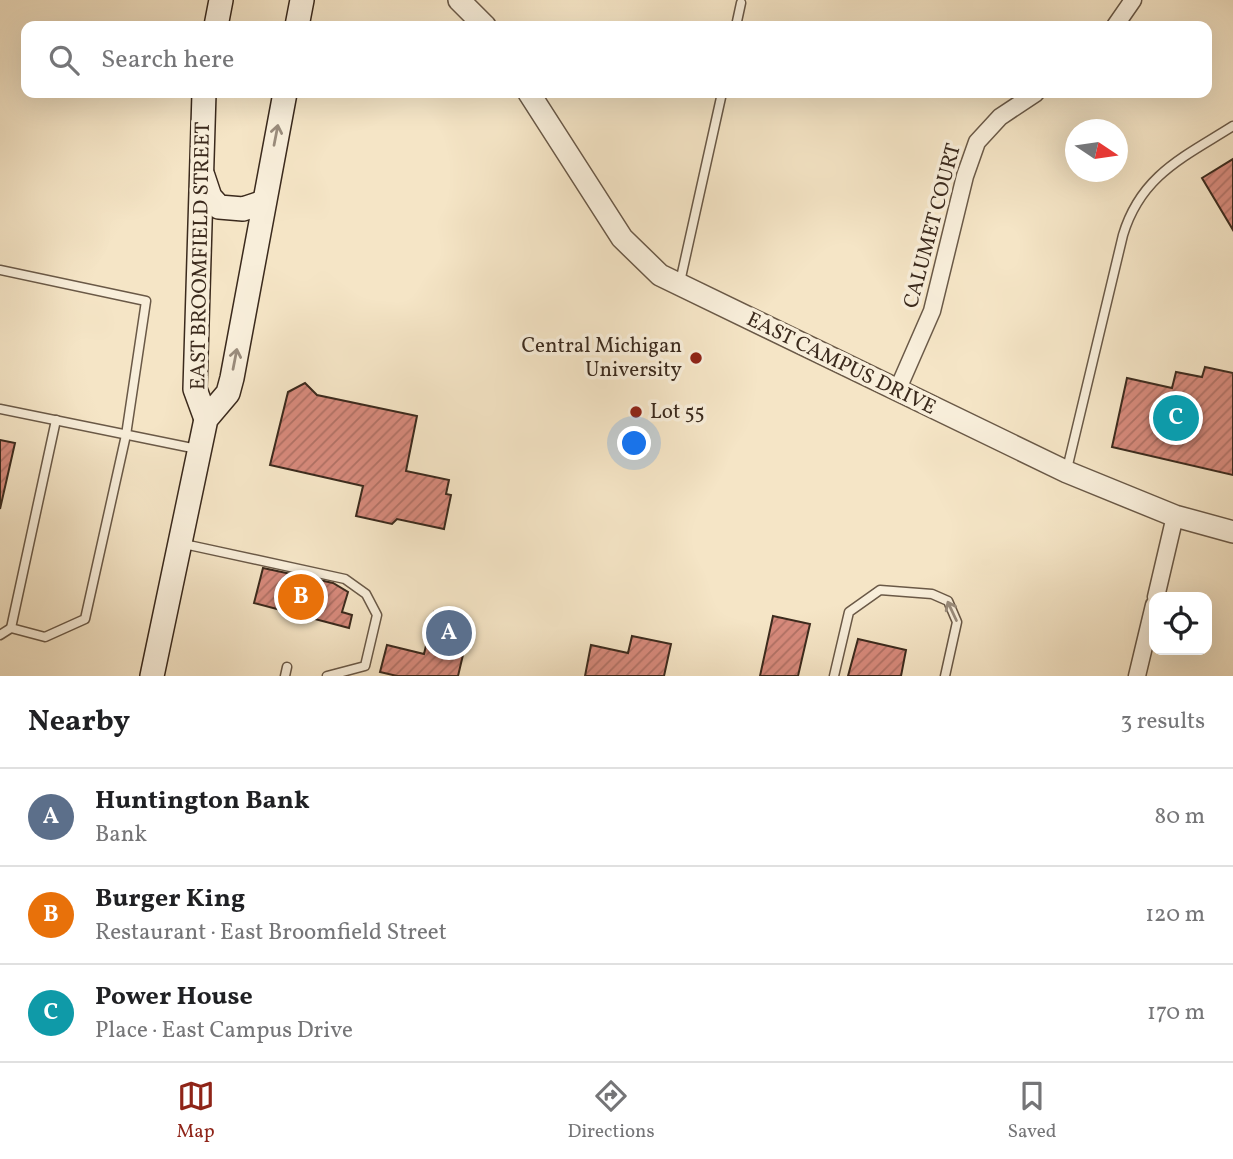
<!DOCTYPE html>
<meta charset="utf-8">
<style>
body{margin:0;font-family:Vollkorn,serif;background:#f6f6f6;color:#202124}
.controls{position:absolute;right:21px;bottom:21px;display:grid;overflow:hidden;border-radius:14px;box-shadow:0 7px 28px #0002}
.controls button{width:63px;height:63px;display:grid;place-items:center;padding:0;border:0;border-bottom:2px solid #e0e0e0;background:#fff;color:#202124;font:35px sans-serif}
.compass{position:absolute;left:1065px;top:119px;width:63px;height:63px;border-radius:50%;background:#fff;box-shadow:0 7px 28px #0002;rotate:103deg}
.you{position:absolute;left:635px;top:444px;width:24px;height:24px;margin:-18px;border:5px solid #fff;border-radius:50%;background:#1a73e8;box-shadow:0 0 0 10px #1a73e833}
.badge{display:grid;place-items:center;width:46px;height:46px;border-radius:50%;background:#8f2418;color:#fff;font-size:23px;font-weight:700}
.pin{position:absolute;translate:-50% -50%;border:4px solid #fff;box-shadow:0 2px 7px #0006}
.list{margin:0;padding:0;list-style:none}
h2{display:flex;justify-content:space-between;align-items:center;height:91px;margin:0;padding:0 28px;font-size:30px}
h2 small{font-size:23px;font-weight:400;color:#757577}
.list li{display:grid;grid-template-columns:46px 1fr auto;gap:21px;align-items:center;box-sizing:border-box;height:98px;padding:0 28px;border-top:2px solid #e0e0e0}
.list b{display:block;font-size:26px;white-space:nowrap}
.list p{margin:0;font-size:23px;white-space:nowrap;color:#757577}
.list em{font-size:23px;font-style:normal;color:#757577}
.icon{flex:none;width:38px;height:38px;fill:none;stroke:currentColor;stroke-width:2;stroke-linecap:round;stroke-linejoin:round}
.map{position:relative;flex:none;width:1233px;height:676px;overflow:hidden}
.search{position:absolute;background:#fff;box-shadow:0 7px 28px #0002;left:21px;right:21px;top:21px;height:77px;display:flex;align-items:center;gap:18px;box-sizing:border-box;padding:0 24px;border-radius:14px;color:#757577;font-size:26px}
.sheet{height:385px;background:#fff}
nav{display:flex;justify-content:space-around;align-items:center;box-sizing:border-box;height:98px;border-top:2px solid #e0e0e0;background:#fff;font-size:19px;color:#757577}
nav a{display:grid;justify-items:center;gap:4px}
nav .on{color:#8f2418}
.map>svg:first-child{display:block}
.building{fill:url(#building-hatch);stroke:#3b2a1d;stroke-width:2}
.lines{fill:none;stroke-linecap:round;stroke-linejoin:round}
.service-casing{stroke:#6a5947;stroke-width:11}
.minor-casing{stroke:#6a5947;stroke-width:19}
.tertiary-casing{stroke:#6a5947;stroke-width:24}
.secondary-casing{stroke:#3b2a1d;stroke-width:26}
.service{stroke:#f8eeda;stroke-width:8}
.minor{stroke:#f8eeda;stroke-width:16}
.tertiary{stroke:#f8eeda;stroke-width:21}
.secondary{stroke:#f8eeda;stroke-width:23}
.oneway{stroke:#9a8c7c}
.poi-dot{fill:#8f2418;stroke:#f8eeda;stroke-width:2.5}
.labels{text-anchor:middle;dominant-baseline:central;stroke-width:7;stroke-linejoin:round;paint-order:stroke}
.street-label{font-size:21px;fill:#3b2a1d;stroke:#f8eeda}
.poi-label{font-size:21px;fill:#3b2a1d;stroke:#f8eeda;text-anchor:end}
</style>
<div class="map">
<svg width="1233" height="676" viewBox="0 0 1233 676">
<defs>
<pattern id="building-hatch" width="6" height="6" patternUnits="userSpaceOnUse" patternTransform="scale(1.75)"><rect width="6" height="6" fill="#d78a7c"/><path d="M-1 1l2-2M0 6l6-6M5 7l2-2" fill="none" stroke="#b07165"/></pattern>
</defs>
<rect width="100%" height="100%" fill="#f5e5c6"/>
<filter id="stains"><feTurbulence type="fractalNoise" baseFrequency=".00286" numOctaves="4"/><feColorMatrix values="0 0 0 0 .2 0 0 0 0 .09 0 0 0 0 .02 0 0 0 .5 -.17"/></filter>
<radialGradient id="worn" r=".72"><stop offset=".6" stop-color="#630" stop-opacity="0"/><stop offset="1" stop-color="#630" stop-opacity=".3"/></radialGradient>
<!-- building -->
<g class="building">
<path d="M1233,159V230L1202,178Z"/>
<path d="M1205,367L1233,373V475L1112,447L1127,378L1172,388L1176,372L1202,377Z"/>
<path d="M305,383L317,395L417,416L406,471L449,480L446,494L451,495L444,529L397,519L392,524L356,516L363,486L270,465L288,392Z"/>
<path d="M0,440L15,443L0,509Z"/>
<path d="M263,568L333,583L348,592L342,612L352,615L349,628L254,603Z"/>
<path d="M434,612L471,621L458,676H397L380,672L387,645L424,654Z"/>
<path d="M773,616L810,624L798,676H760Z"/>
<path d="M632,636L671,644L664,676H585L591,645L628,653Z"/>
<path d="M858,639L906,650L901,676H848Z"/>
</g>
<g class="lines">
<defs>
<g id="service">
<path d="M736,26L741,3"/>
<path d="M0,270L146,301L126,435L85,619L45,637L11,628L56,420"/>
<path d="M680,282L722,93"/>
<path d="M0,409L197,449"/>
<path d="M1067,469L1123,235C1141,175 1184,157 1233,126"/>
<path d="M184,544L345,579L366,594L377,615L365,666L327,676"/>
<path d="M0,635L11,628"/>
<path d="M285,676L287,667"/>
<path d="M834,676L849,612L880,590L932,594L948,601L957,622L945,676"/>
</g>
<g id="minor">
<path d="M1115,26L1133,0"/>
<path d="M897,391L932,311L965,176L977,142L1000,117L1036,93"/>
<path d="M1156,597L1175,516"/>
<path d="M1137,676L1154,605"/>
</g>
<g id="tertiary">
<path d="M459,0L485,26"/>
<path d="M529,93L622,238L660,275L1067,472L1175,516L1233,532"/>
</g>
<g id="secondary">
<path d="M216,26L221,0"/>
<path d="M297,26L302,0"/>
<path d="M204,93L195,389L206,419"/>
<path d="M203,176L210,197L219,207L243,209L264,202"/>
<path d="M152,676L206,419L228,393L232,378L285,93"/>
</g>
</defs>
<!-- service casing -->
<use href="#service" class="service-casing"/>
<!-- minor casing -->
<use href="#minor" class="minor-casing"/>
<!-- tertiary casing -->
<use href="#tertiary" class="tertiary-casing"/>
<!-- secondary casing -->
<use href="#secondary" class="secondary-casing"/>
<!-- service -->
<use href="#service" class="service"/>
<!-- minor -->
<use href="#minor" class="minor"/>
<!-- tertiary -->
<use href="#tertiary" class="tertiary"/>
<!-- secondary -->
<use href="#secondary" class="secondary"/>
</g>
<!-- one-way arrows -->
<defs><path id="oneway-shaft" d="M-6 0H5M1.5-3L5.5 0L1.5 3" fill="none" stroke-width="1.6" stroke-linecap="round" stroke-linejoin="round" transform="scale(1.75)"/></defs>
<g class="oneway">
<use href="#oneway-shaft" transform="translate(276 135) rotate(-79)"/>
<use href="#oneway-shaft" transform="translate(235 359) rotate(-79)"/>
<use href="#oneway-shaft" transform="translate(952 611) rotate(-115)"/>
</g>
<!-- markers -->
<g class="poi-dot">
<circle cx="696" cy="358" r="7"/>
<circle cx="636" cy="412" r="7"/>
</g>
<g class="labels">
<!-- street labels -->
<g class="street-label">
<text transform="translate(933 226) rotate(-75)">CALUMET COURT</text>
<text transform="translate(201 256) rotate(-89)">EAST BROOMFIELD STREET</text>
<text transform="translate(841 364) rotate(26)">EAST CAMPUS DRIVE</text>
</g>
<!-- poi labels -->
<g class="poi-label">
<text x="682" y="346">Central Michigan<tspan x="682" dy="24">University</tspan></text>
<text x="650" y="412" text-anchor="start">Lot 55</text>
</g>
</g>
<rect width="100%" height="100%" filter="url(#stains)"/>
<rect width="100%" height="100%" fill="url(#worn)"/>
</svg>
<div class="controls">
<button><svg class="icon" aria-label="locate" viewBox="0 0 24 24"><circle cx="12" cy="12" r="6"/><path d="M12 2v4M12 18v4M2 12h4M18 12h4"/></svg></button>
</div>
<svg class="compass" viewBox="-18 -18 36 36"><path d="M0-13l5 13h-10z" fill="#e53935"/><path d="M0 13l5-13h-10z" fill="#757577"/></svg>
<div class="you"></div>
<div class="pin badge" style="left:449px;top:633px;background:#5c6f8a">A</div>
<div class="pin badge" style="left:301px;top:597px;background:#e8710a">B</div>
<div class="pin badge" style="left:1176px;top:418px;background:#0f9aa8">C</div>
<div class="search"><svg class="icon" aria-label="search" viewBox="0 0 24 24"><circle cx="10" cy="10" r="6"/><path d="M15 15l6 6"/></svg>Search here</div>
</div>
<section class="sheet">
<h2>Nearby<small>3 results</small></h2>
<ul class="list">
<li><span class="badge" style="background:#5c6f8a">A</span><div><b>Huntington Bank</b><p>Bank</p></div><em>80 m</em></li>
<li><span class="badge" style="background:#e8710a">B</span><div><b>Burger King</b><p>Restaurant · East Broomfield Street</p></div><em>120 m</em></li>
<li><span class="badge" style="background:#0f9aa8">C</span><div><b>Power House</b><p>Place · East Campus Drive</p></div><em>170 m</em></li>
</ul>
</section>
<nav>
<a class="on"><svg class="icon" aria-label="map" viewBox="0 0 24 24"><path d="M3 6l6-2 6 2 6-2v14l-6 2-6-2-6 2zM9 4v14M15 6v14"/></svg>Map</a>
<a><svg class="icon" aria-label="directions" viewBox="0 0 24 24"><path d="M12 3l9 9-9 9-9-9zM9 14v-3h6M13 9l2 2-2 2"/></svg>Directions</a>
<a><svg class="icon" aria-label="saved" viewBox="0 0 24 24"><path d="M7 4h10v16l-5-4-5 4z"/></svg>Saved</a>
</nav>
